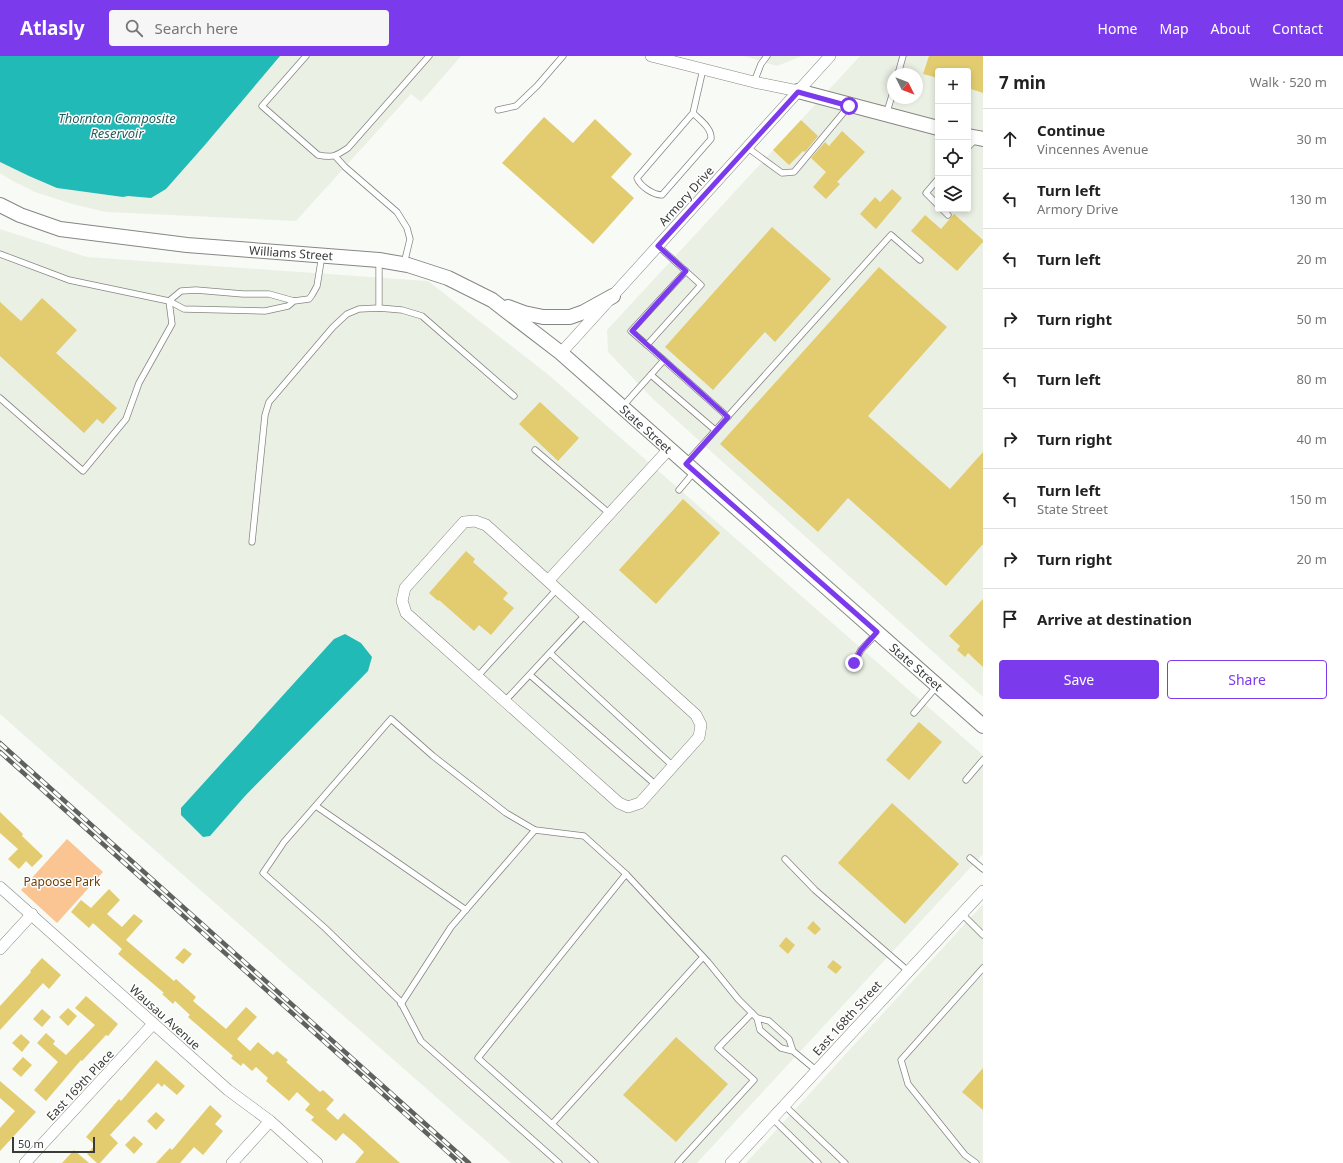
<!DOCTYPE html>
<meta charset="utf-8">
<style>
body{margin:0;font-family:"Noto Sans",sans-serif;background:#f6f6f6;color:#222}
.controls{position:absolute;right:12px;top:12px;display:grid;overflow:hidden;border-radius:4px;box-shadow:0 2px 6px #0003}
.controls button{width:36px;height:36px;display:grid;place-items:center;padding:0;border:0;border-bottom:1px solid #e0e0e0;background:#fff;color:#222;font:20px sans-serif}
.compass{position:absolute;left:887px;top:12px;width:36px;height:36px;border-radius:50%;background:#fff;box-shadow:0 2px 6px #0003;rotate:132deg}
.scale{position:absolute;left:12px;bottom:10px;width:83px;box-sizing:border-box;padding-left:4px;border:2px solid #3a3b39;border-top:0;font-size:11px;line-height:14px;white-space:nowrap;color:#3a3b39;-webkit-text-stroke:3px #fff;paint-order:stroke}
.stop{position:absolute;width:12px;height:12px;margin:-9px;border:3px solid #7c3aed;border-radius:50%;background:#fff}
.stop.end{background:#7c3aed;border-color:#fff;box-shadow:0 1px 4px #0008}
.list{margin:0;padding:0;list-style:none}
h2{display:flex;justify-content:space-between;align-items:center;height:52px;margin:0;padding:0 16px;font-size:17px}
h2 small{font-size:13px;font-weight:400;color:#767676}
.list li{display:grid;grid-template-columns:26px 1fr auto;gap:12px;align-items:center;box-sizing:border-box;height:60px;padding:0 16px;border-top:1px solid #e0e0e0}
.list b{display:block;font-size:15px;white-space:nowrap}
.list p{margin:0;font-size:13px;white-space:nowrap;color:#767676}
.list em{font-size:13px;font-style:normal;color:#767676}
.actions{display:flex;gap:8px;padding:12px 16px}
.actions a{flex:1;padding:9px 0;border:1px solid #7c3aed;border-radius:4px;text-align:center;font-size:14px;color:#7c3aed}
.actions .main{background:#7c3aed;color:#fff}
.icon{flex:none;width:22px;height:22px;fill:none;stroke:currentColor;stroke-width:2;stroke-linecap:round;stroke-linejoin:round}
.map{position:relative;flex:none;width:983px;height:1107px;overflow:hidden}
header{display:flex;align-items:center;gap:24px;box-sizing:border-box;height:56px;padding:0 20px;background:#7c3aed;color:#fff}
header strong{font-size:19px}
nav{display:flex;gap:22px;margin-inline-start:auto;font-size:14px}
.search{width:280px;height:36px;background:#f6f6f6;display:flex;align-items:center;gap:10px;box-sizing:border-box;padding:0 14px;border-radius:4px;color:#767676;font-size:15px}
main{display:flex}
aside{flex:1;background:#fff}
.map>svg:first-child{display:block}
.built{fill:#ebf0e5;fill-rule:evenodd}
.green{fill:#fac593}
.water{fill:#22bab6}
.building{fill:#e2cc6f}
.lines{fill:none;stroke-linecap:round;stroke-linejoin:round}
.service-casing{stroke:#858783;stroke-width:7}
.minor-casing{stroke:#858783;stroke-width:12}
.tertiary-casing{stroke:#858783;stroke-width:16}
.service{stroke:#fff;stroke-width:5.5}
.minor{stroke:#fff;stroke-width:11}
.tertiary{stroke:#fff;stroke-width:14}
.rail-casing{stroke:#60615f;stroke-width:4.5}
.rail{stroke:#fff;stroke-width:3;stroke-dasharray:9;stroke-linecap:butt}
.route{stroke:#7c3aed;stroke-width:5}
.labels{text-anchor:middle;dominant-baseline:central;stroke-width:3;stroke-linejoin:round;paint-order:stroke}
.street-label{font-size:12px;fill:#3a3b39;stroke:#fff}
.park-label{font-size:12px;fill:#6d400a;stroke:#fff}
.water-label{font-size:13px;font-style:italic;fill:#265e5c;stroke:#fff}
</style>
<header>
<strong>Atlasly</strong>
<div class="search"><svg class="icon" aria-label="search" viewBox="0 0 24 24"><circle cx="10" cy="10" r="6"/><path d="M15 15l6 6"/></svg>Search here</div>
<nav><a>Home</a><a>Map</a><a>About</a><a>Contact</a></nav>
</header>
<main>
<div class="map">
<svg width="983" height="1107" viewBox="0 0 983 1107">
<rect width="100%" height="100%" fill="#f8faf6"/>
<!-- built -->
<g class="built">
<path d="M0,0H461L421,46L411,38L296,165L106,156L72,148L35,136L11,124L0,117Z"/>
<path d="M744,0H802L777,10Z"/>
<path d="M860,0H983V641L653,343L608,296L607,274ZM938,15H968V153H938ZM893,18H917V42H893Z"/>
<path d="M0,173L87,201L428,225L550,320L983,699V798L697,1107H511L0,658Z"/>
<path d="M983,848V1107H746Z"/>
</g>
<!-- green -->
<path class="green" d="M67,783L103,816L57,867L21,834Z"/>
<!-- water -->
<g class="water">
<path d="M0,0H280L204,90L166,133L151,142L128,140L123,141L57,132L29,120L0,106Z"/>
<path d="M345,578L361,587L372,601L368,615L245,740L210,780L203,781L181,759V752L334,583Z"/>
</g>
<!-- building -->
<g class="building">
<path d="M929,0H983V37L968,32V15H938V22L923,18Z"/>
<path d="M544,61L573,87L595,63L632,98L611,121L634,142L593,188L502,107Z"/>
<path d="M801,64L818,80L805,96L803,95L789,109L773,94Z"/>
<path d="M842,75L865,96L837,126L840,128L826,143L813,131L826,116L811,102L825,86L829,90Z"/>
<path d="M892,133L902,142L876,173L860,158L875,141L880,146Z"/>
<path d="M954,158L983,184V186L957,215L911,175L925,159L941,173Z"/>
<path d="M772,171L831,223L775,286L765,276L713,334L665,291Z"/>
<path d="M879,211L947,271L868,360L950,433L983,396V488L946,530L848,442L818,476L720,388Z"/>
<path d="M42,242L77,274L56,297L117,352L103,368L97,363L84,377L0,300V246L21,265Z"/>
<path d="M540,346L579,382L558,405L519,368Z"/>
<path d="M683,443L720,477L656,548L619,514Z"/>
<path d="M466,495L475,503L473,506L508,537L503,543L514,552L491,579L479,569L474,575L439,544L438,545L429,537Z"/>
<path d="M983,543V611L968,597L965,601L957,594L960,590L949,580Z"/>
<path d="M919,666L942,686L909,724L886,704Z"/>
<path d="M892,747L959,808L905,868L838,807Z"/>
<path d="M0,756L23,778L22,780L43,800L32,811L26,805L19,813L8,803L18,793L0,777Z"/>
<path d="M109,833L120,844L107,858L122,871L134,858L143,865L126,884L174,925L176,923L196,941L193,945L226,973L246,951L257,961L237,983L250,995L258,986L273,999L277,995L288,1004L286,1006L320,1036L323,1034L334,1044L326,1053L338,1064L344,1057L400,1107H355L364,1096L356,1088L343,1077L336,1085L311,1064L314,1061L305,1054L310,1048L297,1036L289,1045L266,1025L268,1022L256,1011L252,1015L243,1007L241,1010L231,1002L233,1000L188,961L190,959L175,945L173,948L162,938L164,937L118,898L122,893L93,867L89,872L71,856L81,844L91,852Z"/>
<path d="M813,865L821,873L815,879L807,872Z"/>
<path d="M786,881L795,889L788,898L779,890Z"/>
<path d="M184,892L192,898L183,908L175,902Z"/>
<path d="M42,902L61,919L49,933L43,927L0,974V950L31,916L30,915Z"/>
<path d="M833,904L842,911L836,918L827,911Z"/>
<path d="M86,940L118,968L108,980L106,979L82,1005L81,1004L46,1045L34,1034L58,1006L37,987L46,977L55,985L53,988L66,999L95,969L75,952Z"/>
<path d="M68,952L77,960L68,970L59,961Z"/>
<path d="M42,953L51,961L42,971L33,963Z"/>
<path d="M21,978L30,986L22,996L12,987Z"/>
<path d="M676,981L728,1028L676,1086L623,1039Z"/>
<path d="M23,1001L32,1009L21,1021L12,1013Z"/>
<path d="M156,1004L185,1030L177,1039L164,1028L162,1031L158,1027L110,1079L118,1087L100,1107H97L87,1098L95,1089L86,1081L119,1043L121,1045Z"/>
<path d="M983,1012V1054L962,1036Z"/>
<path d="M0,1025L36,1056L0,1095V1072L15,1055L0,1042Z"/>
<path d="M210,1049L222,1060L215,1068L223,1075L203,1099L194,1091L180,1107H156L170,1092L172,1094Z"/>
<path d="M156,1056L165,1064L156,1074L147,1065Z"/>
<path d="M134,1080L143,1088L134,1098L125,1089Z"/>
<path d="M74,1094L89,1107H62Z"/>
</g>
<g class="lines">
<defs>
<g id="service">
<path d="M306,0L262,50L318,99C333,102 336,100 348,92L429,0"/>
<path d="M898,18L903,0"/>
<path d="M754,26L761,8L767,0"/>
<path d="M498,54L516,50L537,30L563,0"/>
<path d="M693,57L637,122C640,130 653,139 662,139L711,83C712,72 700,64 693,57L703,13"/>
<path d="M886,59L893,36"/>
<path d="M968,91L975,84"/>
<path d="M748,92L782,117L794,116L849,50"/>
<path d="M335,100L345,111L397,156L407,172L410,183L404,208"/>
<path d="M938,123L926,137L938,149"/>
<path d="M942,153L948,159"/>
<path d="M658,190L701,229L647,289L728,361"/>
<path d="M0,198L69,224L169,245L172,268L139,327L126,363L83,415L0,342"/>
<path d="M294,245L288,250L265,255L184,253L169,245L181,235L196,234L243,238H269L294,245L309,243L312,239L317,230L322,199"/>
<path d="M379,252V204"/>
<path d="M647,289L631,275L686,215"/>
<path d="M651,319L715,374"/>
<path d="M623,350L664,304"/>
<path d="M535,394L610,458"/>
<path d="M686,407L891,179L920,204"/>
<path d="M679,434L695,415"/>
<path d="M252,486L265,359L269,346L333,271L347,258L359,253L379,252L402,254L422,260L514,340"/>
<path d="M550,597L673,710"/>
<path d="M854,607L861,594L877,577"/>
<path d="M530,619L656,729"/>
<path d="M477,621L557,533"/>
<path d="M505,645L585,559"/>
<path d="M914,657L937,630"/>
<path d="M966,724L983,704"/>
<path d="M316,750L466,854"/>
<path d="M970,802L983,813"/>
<path d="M785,803L815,834L908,915"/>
<path d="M962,858L983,879"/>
<path d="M401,948L451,871L535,774"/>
<path d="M793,995L789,983L769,965L757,962L760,974L781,992L793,995L817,1015"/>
<path d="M785,1050L845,1107"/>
<path d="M773,1063L818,1107"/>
<path d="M552,1068L478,1002L626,818"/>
<path d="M559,1107L421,985L400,945L325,872L263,817L284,786L391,663L433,700L506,757L535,774L584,780L626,818L708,906L738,943L757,962"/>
<path d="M595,1107L552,1068L703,901"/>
<path d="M678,1107L754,1024L718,992L752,957"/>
<path d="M976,1107L965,1099L908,1028L901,1004L983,912"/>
</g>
<g id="minor">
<path d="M651,0L754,26L798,35"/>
<path d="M561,297L830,0"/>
<path d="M548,525L696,659L701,669L699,681L640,747L628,751L619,747L406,557L402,545L405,532L464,466L475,465L486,469L548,525L669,393"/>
<path d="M0,831L228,1034L270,1065L317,1107"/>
<path d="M0,893L32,858"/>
<path d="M25,1107L153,968"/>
<path d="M232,1107L270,1065"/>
<path d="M731,1107L983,835"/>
</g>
<g id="tertiary">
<path d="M798,35L938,72"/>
<path d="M968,80L983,83"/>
<path d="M0,149L20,159L60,173L187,189L379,204L408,209L448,222L492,244L561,297L983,670"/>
<path d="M508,251L524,257L543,261H570L584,256L613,240"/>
</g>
</defs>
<!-- service casing -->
<use href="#service" class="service-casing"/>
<!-- minor casing -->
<use href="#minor" class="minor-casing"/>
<!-- tertiary casing -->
<use href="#tertiary" class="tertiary-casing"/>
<!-- service -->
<use href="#service" class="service"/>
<!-- minor -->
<use href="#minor" class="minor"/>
<!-- tertiary -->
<use href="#tertiary" class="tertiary"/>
<defs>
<g id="rail">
<path d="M0,687L469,1107"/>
<path d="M0,696L460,1107"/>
</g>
</defs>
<!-- rail casing -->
<use href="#rail" class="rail-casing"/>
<!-- rail -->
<use href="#rail" class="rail"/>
</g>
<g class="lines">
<!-- route -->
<path class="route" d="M849,50L798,36L658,190L686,215L632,275L728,361L686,408L877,576L861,594L854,607"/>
</g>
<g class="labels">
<!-- street labels -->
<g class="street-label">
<text transform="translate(686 140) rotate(-48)">Armory Drive</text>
<text transform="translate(291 197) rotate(4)">Williams Street</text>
<text transform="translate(646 373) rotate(42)">State Street</text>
<text transform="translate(916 611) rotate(41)">State Street</text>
<text transform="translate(165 961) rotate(42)">Wausau Avenue</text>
<text transform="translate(847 962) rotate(-48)">East 168th Street</text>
<text transform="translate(80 1029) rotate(-47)">East 169th Place</text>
</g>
<!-- park labels -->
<g class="park-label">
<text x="62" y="825">Papoose Park</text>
</g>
<!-- water labels -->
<g class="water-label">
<text x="117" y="62">Thornton Composite<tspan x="117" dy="15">Reservoir</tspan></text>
</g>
</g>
</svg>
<div class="controls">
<button>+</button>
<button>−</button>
<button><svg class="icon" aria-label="locate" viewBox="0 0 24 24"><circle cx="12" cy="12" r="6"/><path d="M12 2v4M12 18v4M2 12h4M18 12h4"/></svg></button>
<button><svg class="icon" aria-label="layers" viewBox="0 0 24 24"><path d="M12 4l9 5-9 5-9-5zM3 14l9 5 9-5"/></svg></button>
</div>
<svg class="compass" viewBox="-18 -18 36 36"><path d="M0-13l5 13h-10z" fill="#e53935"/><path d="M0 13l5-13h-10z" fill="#767676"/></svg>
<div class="scale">50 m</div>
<div class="stop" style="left:849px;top:50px"></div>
<div class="stop end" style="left:854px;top:607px"></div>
</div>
<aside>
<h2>7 min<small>Walk · 520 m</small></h2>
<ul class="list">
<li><svg class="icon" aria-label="ahead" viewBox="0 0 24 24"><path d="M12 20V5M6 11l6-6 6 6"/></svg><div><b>Continue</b><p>Vincennes Avenue</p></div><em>30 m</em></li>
<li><svg class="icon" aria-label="left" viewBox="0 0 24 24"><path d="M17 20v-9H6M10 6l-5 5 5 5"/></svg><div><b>Turn left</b><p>Armory Drive</p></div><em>130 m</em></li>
<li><svg class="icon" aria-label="left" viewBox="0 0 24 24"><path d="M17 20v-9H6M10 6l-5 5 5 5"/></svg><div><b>Turn left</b></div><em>20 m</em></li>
<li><svg class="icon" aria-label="right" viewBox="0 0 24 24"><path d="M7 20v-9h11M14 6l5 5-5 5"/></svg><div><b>Turn right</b></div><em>50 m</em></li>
<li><svg class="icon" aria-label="left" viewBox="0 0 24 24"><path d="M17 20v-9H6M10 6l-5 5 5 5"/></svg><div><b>Turn left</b></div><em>80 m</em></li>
<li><svg class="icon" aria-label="right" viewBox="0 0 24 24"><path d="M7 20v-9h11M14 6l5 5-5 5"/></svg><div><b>Turn right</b></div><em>40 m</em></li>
<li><svg class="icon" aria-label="left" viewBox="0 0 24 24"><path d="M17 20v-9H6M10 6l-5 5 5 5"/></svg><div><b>Turn left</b><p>State Street</p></div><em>150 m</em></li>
<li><svg class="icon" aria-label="right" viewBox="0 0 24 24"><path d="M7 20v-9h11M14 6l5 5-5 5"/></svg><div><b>Turn right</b></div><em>20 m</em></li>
<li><svg class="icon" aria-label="arrive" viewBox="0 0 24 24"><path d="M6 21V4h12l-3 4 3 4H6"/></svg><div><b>Arrive at destination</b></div></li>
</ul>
<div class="actions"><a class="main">Save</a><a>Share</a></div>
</aside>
</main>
